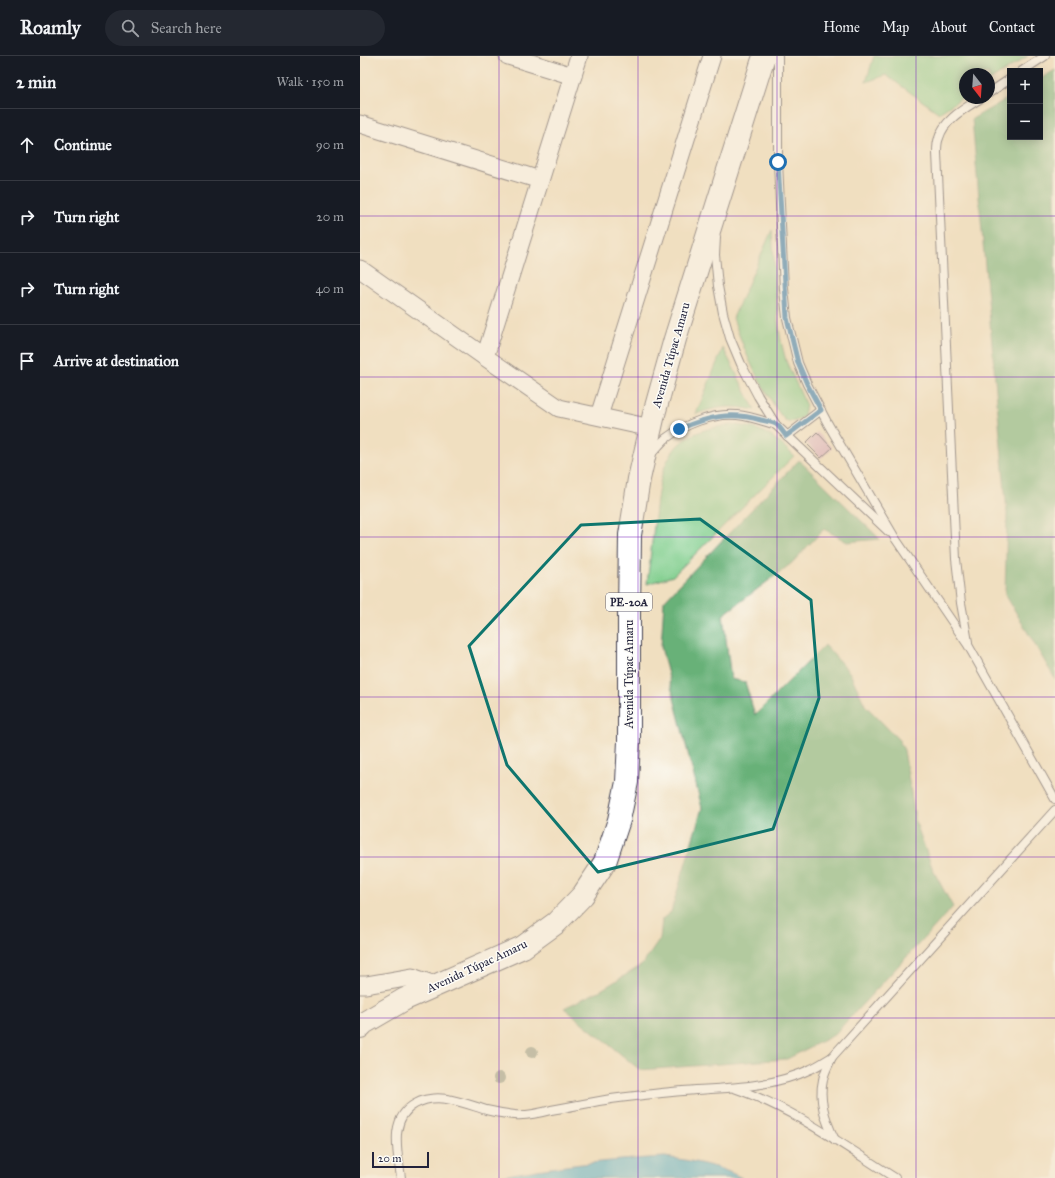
<!DOCTYPE html>
<meta charset="utf-8">
<style>
body{margin:0;font-family:"IM FELL Great Primer",serif;background:#242831;color:#f1f3f6}
.controls{position:absolute;right:12px;top:12px;display:grid;overflow:hidden;border-radius:0px;box-shadow:0 2px 10px #0003}
.controls button{width:36px;height:36px;display:grid;place-items:center;padding:0;border:0;border-bottom:1px solid #363941;background:#171b24;color:#f1f3f6;font:20px sans-serif}
.compass{position:absolute;left:599px;top:12px;width:36px;height:36px;border-radius:50%;background:#171b24;box-shadow:0 2px 10px #0003;rotate:163deg}
.scale{position:absolute;left:12px;bottom:10px;width:57px;box-sizing:border-box;padding-left:4px;border:2px solid #22223b;border-top:0;font-size:11px;line-height:14px;white-space:nowrap;color:#22223b;-webkit-text-stroke:3px #fdfcf7;paint-order:stroke}
.stop{position:absolute;width:12px;height:12px;margin:-9px;border:3px solid #1f6fb2;border-radius:50%;background:#fff}
.stop.end{background:#1f6fb2;border-color:#fff;box-shadow:0 1px 4px #0008}
.list{margin:0;padding:0;list-style:none}
h2{display:flex;justify-content:space-between;align-items:center;height:52px;margin:0;padding:0 16px;font-size:17px}
h2 small{font-size:13px;font-weight:400;color:#9ea1a6}
.list li{display:grid;grid-template-columns:26px 1fr auto;gap:12px;align-items:center;box-sizing:border-box;height:72px;padding:0 16px;border-top:1px solid #363941}
.list b{display:block;font-size:15px;white-space:nowrap}
.list em{font-size:13px;font-style:normal;color:#9ea1a6}
.icon{flex:none;width:22px;height:22px;fill:none;stroke:currentColor;stroke-width:2;stroke-linecap:round;stroke-linejoin:round}
.map{position:relative;flex:none;width:695px;height:1122px;overflow:hidden}
header{display:flex;align-items:center;gap:24px;box-sizing:border-box;height:56px;padding:0 20px;background:#171b24;border-bottom:1px solid #363941}
header strong{font-size:19px}
nav{display:flex;gap:22px;margin-inline-start:auto;font-size:14px}
.search{width:280px;height:36px;background:#242831;display:flex;align-items:center;gap:10px;box-sizing:border-box;padding:0 14px;border-radius:22px;color:#9ea1a6;font-size:15px}
main{display:flex}
aside{flex:1;background:#171b24}
.map>svg:first-child{display:block}
.green{fill:#80ce8d;stroke:#517864}
.forest{fill:#68b178;stroke:#456a5a}
.water{fill:#53b2d1;stroke:#3a6a86}
.building{fill:#d4a3be}
.lines{fill:none;stroke-linecap:round;stroke-linejoin:round}
.lane-casing{stroke:#413e4f;stroke-width:10}
.street-casing{stroke:#413e4f;stroke-width:19}
.highway-casing{stroke:#413e4f;stroke-width:24}
.lane{stroke:#fff;stroke-width:8}
.street{stroke:#fff;stroke-width:17}
.highway{stroke:#fff;stroke-width:22}
.tree{fill:#919887}
.route{stroke:#1f6fb2;stroke-width:5}
.marked{fill:none;stroke:#0f766e;stroke-width:3;stroke-linejoin:round}
.grid{fill:none;stroke:#7b2cbf;stroke-width:1;stroke-opacity:0.55}
.labels{text-anchor:middle;dominant-baseline:central;stroke-width:3;stroke-linejoin:round;paint-order:stroke}
.shield{fill:#fdfcf7;stroke:#646373;stroke-width:1}
.shield-label{font-size:11px;font-weight:bold;fill:#22223b}
.street-label{font-size:12px;fill:#22223b;stroke:#fdfcf7}
</style>
<header>
<strong>Roamly</strong>
<div class="search"><svg class="icon" aria-label="search" viewBox="0 0 24 24"><circle cx="10" cy="10" r="6"/><path d="M15 15l6 6"/></svg>Search here</div>
<nav><a>Home</a><a>Map</a><a>About</a><a>Contact</a></nav>
</header>
<main>
<aside>
<h2>2 min<small>Walk · 150 m</small></h2>
<ul class="list">
<li><svg class="icon" aria-label="ahead" viewBox="0 0 24 24"><path d="M12 20V5M6 11l6-6 6 6"/></svg><div><b>Continue</b></div><em>90 m</em></li>
<li><svg class="icon" aria-label="right" viewBox="0 0 24 24"><path d="M7 20v-9h11M14 6l5 5-5 5"/></svg><div><b>Turn right</b></div><em>20 m</em></li>
<li><svg class="icon" aria-label="right" viewBox="0 0 24 24"><path d="M7 20v-9h11M14 6l5 5-5 5"/></svg><div><b>Turn right</b></div><em>40 m</em></li>
<li><svg class="icon" aria-label="arrive" viewBox="0 0 24 24"><path d="M6 21V4h12l-3 4 3 4H6"/></svg><div><b>Arrive at destination</b></div></li>
</ul>
</aside>
<div class="map">
<svg width="695" height="1122" viewBox="0 0 695 1122">
<rect width="100%" height="100%" fill="#fdfcf7"/>
<filter id="ink" filterUnits="userSpaceOnUse"><feTurbulence type="fractalNoise" baseFrequency=".025" numOctaves="2"/><feDisplacementMap in="SourceGraphic" scale="8" xChannelSelector="R" yChannelSelector="G"/><feConvolveMatrix kernelMatrix="1 2 1 2 8 2 1 2 1" color-interpolation-filters="sRGB"/></filter>
<filter id="wash" filterUnits="userSpaceOnUse"><feTurbulence type="fractalNoise" baseFrequency=".012" numOctaves="4" result="noise"/><feDisplacementMap in="SourceGraphic" scale="16" xChannelSelector="R" yChannelSelector="G"/><feGaussianBlur stdDeviation="0.9" result="paint"/><feColorMatrix in="noise" values="0 0 0 0 0 0 0 0 0 0 0 0 0 0 0 0 0 1.4 0 .05"/><feComposite in="paint" operator="in"/></filter>
<g filter="url(#wash)">
<rect width="100%" height="100%" fill="#f0dfc0"/>
<!-- green -->
<g class="green">
<path d="M514,0H668L629,25V18H605V40L579,57L526,19L506,26Z"/>
<path d="M412,174L418,266L421,285L426,305L446,349L444,359C439,364 432,368 425,364C420,359 414,350 411,344C394,318 383,291 373,262Z"/>
<path d="M363,292L395,354C370,349 360,350 336,358Z"/>
<path d="M375,369C404,372 413,380 434,400L313,520L287,528C289,509 292,489 294,470C297,445 298,415 314,394C327,376 354,370 375,369Z"/>
</g>
<!-- forest -->
<g class="forest">
<path d="M695,14V623L645,538L647,458L612,63L650,41V81H680V23Z"/>
<path d="M439,404L520,483L487,486L464,473L432,507L363,559L371,623L385,626L395,659L465,589L490,617L505,649L539,684L544,694L556,767L573,814L593,851L474,979L427,1003L280,1014L204,952L241,934L282,909L300,883L302,863L311,856L342,752L301,591L304,545Z"/>
</g>
<!-- water -->
<path class="water" d="M305,1101C332,1105 358,1109 382,1122H131C188,1111 247,1104 305,1101Z"/>
<g id="blocks">
<!-- building -->
<path class="building" d="M457,376L472,392L461,402L446,387Z"/>
</g>
</g>
<g filter="url(#ink)">
<use href="#blocks" fill-opacity="0" stroke="#413e4f" stroke-width="1"/>
<g class="lines">
<defs>
<g id="lane">
<path d="M418,0V106L424,233L427,262L438,307L447,328L468,368L535,482L608,589L695,743"/>
<path d="M662,15L685,0"/>
<path d="M629,37L650,23"/>
<path d="M356,181L355,199L358,230L363,257L370,282L381,308L398,340L416,369L529,476"/>
<path d="M427,380L461,354"/>
<path d="M290,399C295,394 300,388 305,383C325,368 352,357 377,359C390,360 403,365 416,369"/>
<path d="M608,586L601,547L596,503L577,97C577,92 577,86 579,82C584,63 606,52 621,42"/>
<path d="M472,1001C469,1008 464,1016 463,1024C458,1045 466,1066 475,1084"/>
<path d="M374,1032C432,1052 483,1089 535,1122"/>
<path d="M41,1122C38,1097 28,1063 55,1048C78,1035 103,1047 126,1054C135,1056 146,1058 155,1059C167,1060 180,1057 191,1054C211,1051 231,1046 251,1043C275,1040 299,1037 323,1035C365,1032 412,1032 451,1013C458,1010 465,1005 472,1001L695,754"/>
</g>
<g id="street">
<path d="M148,0L213,20"/>
<path d="M0,68L180,124"/>
<path d="M0,213L125,301L199,352L291,372"/>
<path d="M125,301L219,0"/>
<path d="M239,360L352,0"/>
<path d="M0,929H6L52,921L75,929"/>
</g>
<path id="highway" d="M0,971L4,967L45,943L163,891L196,867L223,839L245,806L259,764L267,726L269,685V558L270,479L279,423L294,358L315,283L404,0"/>
</defs>
<!-- lane casing -->
<use href="#lane" class="lane-casing"/>
<!-- street casing -->
<use href="#street" class="street-casing"/>
<!-- highway casing -->
<use href="#highway" class="highway-casing"/>
<!-- lane -->
<use href="#lane" class="lane"/>
<!-- street -->
<use href="#street" class="street"/>
<!-- highway -->
<use href="#highway" class="highway"/>
</g>
<!-- trees -->
<g class="tree">
<circle cx="172" cy="996" r="6"/>
<circle cx="139" cy="1022" r="6"/>
</g>
</g>
<g class="lines" filter="url(#ink)">
<!-- route -->
<path class="route" d="M319,373C348,361 370,355 401,364C405,365 412,366 416,368C420,371 423,376 426,380L461,354L447,328L438,307L427,262L418,106"/>
</g>
<!-- marked area -->
<path d="M0 0H695V1122H0ZM340,463L451,544L459,642L413,773L238,816L147,709L109,590L221,469Z" fill="#f0dfc0" fill-opacity=".55" fill-rule="evenodd"/>
<path class="marked" d="M340,463L451,544L459,642L413,773L238,816L147,709L109,590L221,469Z"/>
<!-- grid -->
<path class="grid" d="M139,0V1122M278,0V1122M417,0V1122M556,0V1122M0,160H695M0,321H695M0,481H695M0,641H695M0,801H695M0,962H695"/>
<g class="labels">
<!-- shield labels -->
<rect class="shield" x="246" y="537" width="46" height="18" rx="3"/>
<g class="shield-label">
<text x="269" y="546">PE-20A</text>
</g>
<!-- street labels -->
<g class="street-label">
<text transform="translate(311 299) rotate(-74)">Avenida Túpac Amaru</text>
<text transform="translate(269 618) rotate(-90)">Avenida Túpac Amaru</text>
<text transform="translate(117 910) rotate(-25)">Avenida Túpac Amaru</text>
</g>
</g>
</svg>
<div class="controls">
<button>+</button>
<button>−</button>
</div>
<svg class="compass" viewBox="-18 -18 36 36"><path d="M0-13l5 13h-10z" fill="#e53935"/><path d="M0 13l5-13h-10z" fill="#9ea1a6"/></svg>
<div class="scale">20 m</div>
<div class="stop" style="left:418px;top:106px"></div>
<div class="stop end" style="left:319px;top:373px"></div>
</div>
</main>
